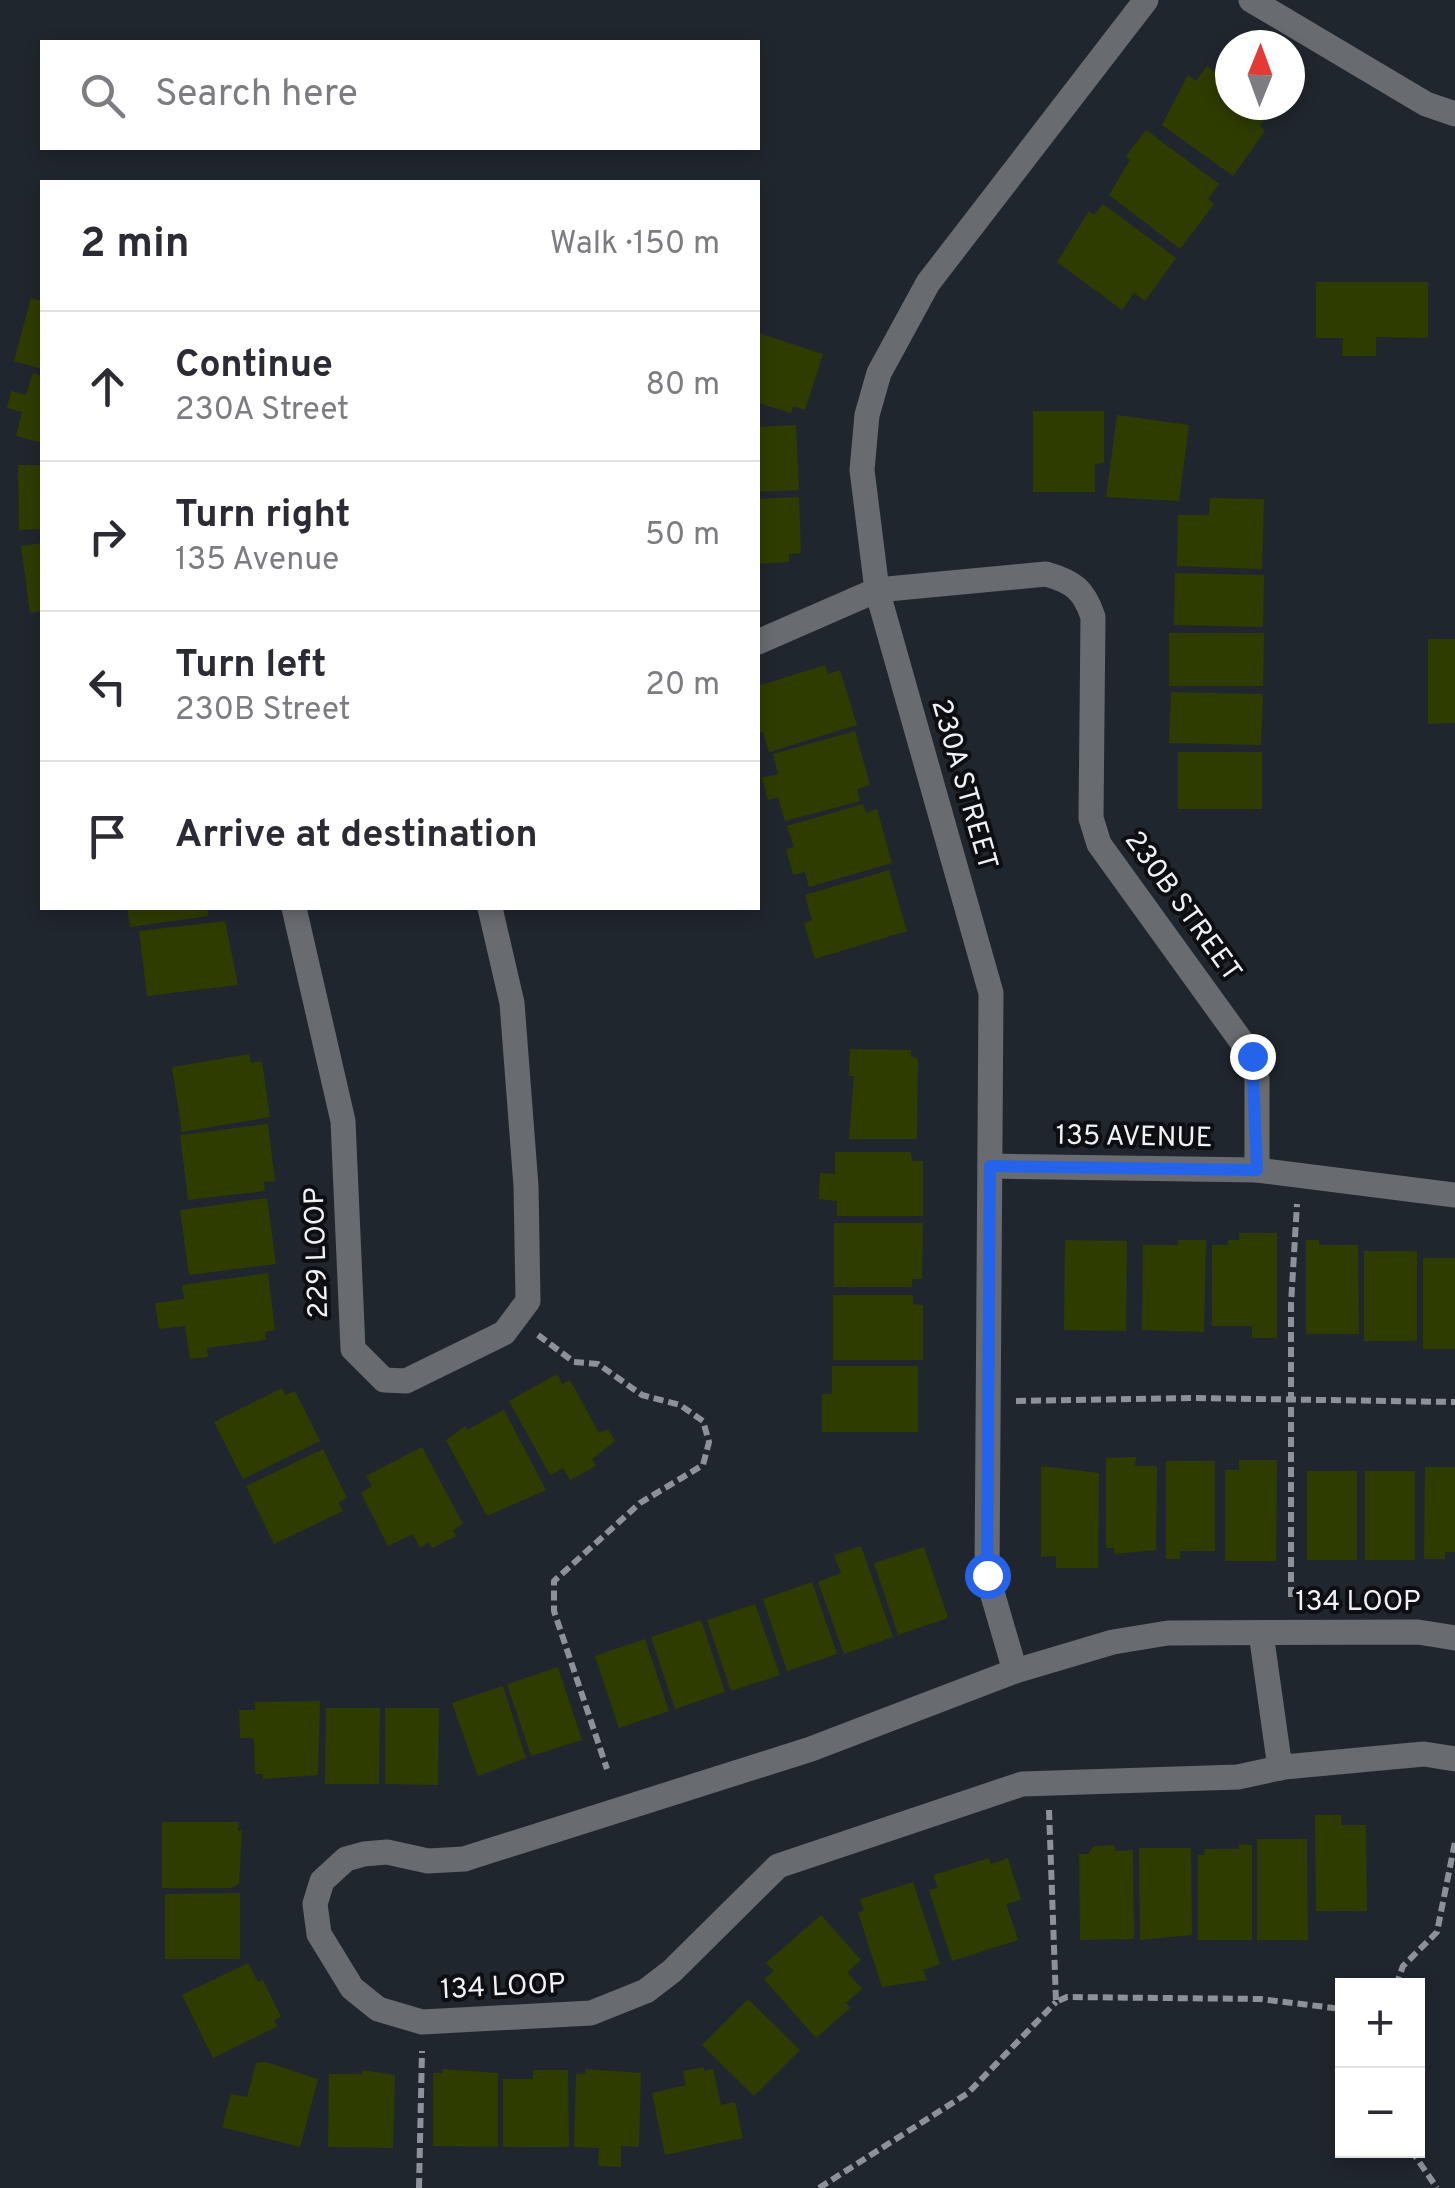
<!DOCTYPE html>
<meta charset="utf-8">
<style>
body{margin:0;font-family:Overpass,sans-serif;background:#f2f2f3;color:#2b2b33}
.controls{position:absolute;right:30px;bottom:30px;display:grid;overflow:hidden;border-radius:0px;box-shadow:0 5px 15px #0003}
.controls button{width:90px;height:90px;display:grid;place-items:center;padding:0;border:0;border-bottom:2px solid #e1e1e2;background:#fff;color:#2b2b33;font:50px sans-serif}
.compass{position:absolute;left:1215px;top:30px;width:90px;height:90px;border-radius:50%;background:#fff;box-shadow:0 5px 15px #0003;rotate:1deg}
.stop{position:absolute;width:30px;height:30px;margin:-22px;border:8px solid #2563eb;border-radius:50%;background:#fff}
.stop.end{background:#2563eb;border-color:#fff;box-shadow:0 2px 10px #0008}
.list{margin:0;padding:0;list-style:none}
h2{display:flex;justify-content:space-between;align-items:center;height:130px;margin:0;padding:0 40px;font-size:42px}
h2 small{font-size:32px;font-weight:400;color:#7c7c81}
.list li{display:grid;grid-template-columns:65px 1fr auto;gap:30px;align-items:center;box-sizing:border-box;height:150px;padding:0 40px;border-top:2px solid #e1e1e2}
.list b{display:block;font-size:38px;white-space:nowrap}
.list p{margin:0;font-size:32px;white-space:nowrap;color:#7c7c81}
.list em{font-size:32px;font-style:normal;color:#7c7c81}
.icon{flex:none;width:55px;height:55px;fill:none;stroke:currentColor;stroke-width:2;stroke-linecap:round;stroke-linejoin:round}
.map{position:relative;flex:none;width:1455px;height:2188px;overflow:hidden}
.search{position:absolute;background:#fff;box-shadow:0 5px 15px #0003;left:40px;top:40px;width:720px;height:110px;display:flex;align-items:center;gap:25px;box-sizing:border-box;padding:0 35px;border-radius:0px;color:#7c7c81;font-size:38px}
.panel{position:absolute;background:#fff;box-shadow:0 5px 15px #0003;left:40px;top:180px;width:720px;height:730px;border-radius:0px}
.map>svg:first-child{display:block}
.building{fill:#2e3c00}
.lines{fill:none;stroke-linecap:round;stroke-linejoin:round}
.path{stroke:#8d9299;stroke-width:6;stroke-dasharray:10 5;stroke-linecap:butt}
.minor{stroke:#686b70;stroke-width:25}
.route{stroke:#2563eb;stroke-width:12}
.labels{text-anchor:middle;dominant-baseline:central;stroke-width:8;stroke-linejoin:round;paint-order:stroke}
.street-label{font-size:28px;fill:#eef2f8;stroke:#0c0e12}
</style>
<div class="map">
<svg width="1455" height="2188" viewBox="0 0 1455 2188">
<rect width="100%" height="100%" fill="#20262e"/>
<!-- building -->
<g class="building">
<path d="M1207,66L1230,83V105H1261L1270,112L1260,126L1265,131L1233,176L1162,125L1188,75L1196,81Z"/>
<path d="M1146,130L1219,184L1208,199L1214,204L1180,249L1109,195L1130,160L1126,156Z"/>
<path d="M1103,204L1176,258L1145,301L1134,293L1122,310L1057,262L1089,211L1094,215Z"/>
<path d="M1316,282H1428V338L1376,337V356H1342L1343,338H1316Z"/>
<path d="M31,298L42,301V369L14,361Z"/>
<path d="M758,333L823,354L805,410L793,406L791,413L758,403Z"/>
<path d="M33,373L42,376V443L16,436L22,412L7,408L11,391L26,395Z"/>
<path d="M1033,411H1104V463L1095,464V492H1033Z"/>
<path d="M1117,415L1189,425L1179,501L1106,497Z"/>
<path d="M796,425L799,490L758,492V427Z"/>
<path d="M18,465H42V529L19,530Z"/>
<path d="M799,497L801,553L789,554V562L758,564V499Z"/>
<path d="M1210,498L1264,499L1262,569L1177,566L1178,515H1209Z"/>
<path d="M42,543V611L30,613L21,546Z"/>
<path d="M1175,573L1264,575L1263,627L1174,625Z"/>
<path d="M1169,633H1264L1263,686H1169Z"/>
<path d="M1428,639H1455V723L1428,724Z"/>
<path d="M825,665L828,674L840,670L857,725L769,752L763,732L758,733V686Z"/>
<path d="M1171,692L1263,694L1261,745L1169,743Z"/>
<path d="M855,731L870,785L857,789L860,801L785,821L778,797L768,800L762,778L778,774L773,754Z"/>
<rect x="1178" y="752" width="84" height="57"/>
<path d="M863,804L866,813L877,809L892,863L809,887L805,872L793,875L786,849L794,847L787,826Z"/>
<path d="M889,870L907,931L815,959L804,923L812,920L805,895Z"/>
<path d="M127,908H207L208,916L130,927Z"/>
<path d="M225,921L238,985L147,996L139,931Z"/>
<path d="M850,1049L911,1050V1057L918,1058L917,1139H849L854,1076H849Z"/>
<path d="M249,1054L251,1063L262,1061L270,1117L182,1132L172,1067Z"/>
<path d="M268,1124L275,1181L264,1182L265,1191L188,1200L180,1135Z"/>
<path d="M835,1152H911L912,1161H923V1216H837V1201L819,1199L820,1173L835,1174Z"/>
<path d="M267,1198L276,1264L189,1275L180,1210Z"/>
<path d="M834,1223H923L922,1279H912V1287H834Z"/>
<path d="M1239,1233H1277V1338H1252V1326H1212V1245H1228V1240H1239Z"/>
<path d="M1065,1240L1127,1241L1126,1331L1064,1330Z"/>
<path d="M1178,1240H1206L1204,1332L1142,1330L1143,1245H1178Z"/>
<path d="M1306,1240H1319V1245H1358L1359,1334H1306Z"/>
<rect x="1364" y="1251" width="53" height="90"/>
<rect x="1423" y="1258" width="32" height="91"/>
<path d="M268,1273L275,1330L265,1332L266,1340L207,1348L208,1357L190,1359L185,1326L159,1329L155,1303L184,1299L182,1285Z"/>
<path d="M833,1295H913V1304L923,1305V1360H833Z"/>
<path d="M832,1366H918V1432H822V1394H832Z"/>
<path d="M557,1374L562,1384L570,1380L599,1433L608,1429L615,1441L592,1459L596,1466L570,1480L563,1468L550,1475L509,1401Z"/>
<path d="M282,1388L285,1395L295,1391L320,1441L243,1479L214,1422Z"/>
<path d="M504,1410L546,1490L487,1516L446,1440L465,1426L467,1430Z"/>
<path d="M422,1447L463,1524L453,1530L456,1536L432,1548L429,1542L420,1548L413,1534L388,1546L361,1493L372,1486L366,1476Z"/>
<path d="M323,1449L347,1498L338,1503L343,1511L274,1544L246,1486Z"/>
<path d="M1136,1457L1135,1466H1157L1156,1550L1114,1554V1548H1106V1458Z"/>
<path d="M1239,1460H1277L1276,1561H1225V1470H1239Z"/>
<path d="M1166,1461H1215V1551H1180V1559H1166Z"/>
<path d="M1041,1466L1099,1473L1098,1568H1056V1556L1041,1557Z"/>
<path d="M1425,1467H1455V1552H1445V1559H1424Z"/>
<rect x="1307" y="1471" width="50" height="89"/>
<rect x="1365" y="1471" width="50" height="89"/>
<path d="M861,1546L893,1637L844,1654L818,1582L841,1573L834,1555Z"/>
<path d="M924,1547L948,1618L898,1635L874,1563Z"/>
<path d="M812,1582L837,1654L787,1671L763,1599Z"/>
<path d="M755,1604L780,1675L731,1691L707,1620Z"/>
<path d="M701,1620L725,1692L675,1709L651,1637Z"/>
<path d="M645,1639L669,1711L619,1728L595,1656Z"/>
<path d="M558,1667L582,1740L531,1756L507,1684Z"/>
<path d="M503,1686L526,1758L478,1776L452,1703Z"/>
<path d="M320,1701L318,1775L263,1779V1774H255L254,1738H240L239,1710H255V1702Z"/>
<path d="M326,1708H380L379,1784H325Z"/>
<path d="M385,1708H439L438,1785L385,1784Z"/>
<path d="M1315,1815H1341L1342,1825H1366L1367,1911H1316Z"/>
<path d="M162,1822H239L238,1831H242L239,1884L231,1888H162Z"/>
<path d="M1257,1839H1307L1308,1940H1257Z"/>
<path d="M1239,1844L1252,1845V1940H1198V1855H1204L1205,1849H1239Z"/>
<path d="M1115,1845V1851L1133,1850L1134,1939L1080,1940L1079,1854H1088L1094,1846Z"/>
<path d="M1139,1848H1191L1192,1935L1140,1940Z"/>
<path d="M989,1858L991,1864L1008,1858L1021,1900L1006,1904L1018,1940L952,1961L929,1890L938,1888L933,1875Z"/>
<path d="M913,1882L940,1964L923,1970L927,1980L882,1987L858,1912L864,1911L860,1899Z"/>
<path d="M240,1893V1959H165V1894Z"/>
<path d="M821,1915L861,1960L847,1972L862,1989L846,2003L850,2008L816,2038L764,1979L774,1971L766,1963Z"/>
<path d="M248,1963L258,1982L263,1980L281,2017L274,2020L278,2026L213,2058L182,1995Z"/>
<path d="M748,1999L800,2050L754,2096L702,2045Z"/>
<path d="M266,2062L318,2079L300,2147L222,2127L231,2094L247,2097L256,2063Z"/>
<path d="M704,2067V2071L713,2069L721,2105L735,2102L743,2138L665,2155L652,2093L686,2085L683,2071Z"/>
<path d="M442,2069L498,2073V2147L433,2146V2073H442Z"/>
<path d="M585,2069L641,2073L639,2147L621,2146V2167L598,2166L599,2148L574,2147L576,2074H585Z"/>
<path d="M362,2070L395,2075L393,2148L328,2147L329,2074H362Z"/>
<path d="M533,2070H568L569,2147H503V2079H533Z"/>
</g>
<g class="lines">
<!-- path -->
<g class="path">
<path d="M538,1335L574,1362L598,1364L642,1395L680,1405L703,1421L709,1442L703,1465L640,1503L554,1581V1611L607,1769"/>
<path d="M1016,1401L1192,1398L1455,1402"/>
<path d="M1291,1597V1304L1297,1204"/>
<path d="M1049,1810L1056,2002L1067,1997L1260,1999L1342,2009"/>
<path d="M1396,1986L1403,1966L1437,1932L1455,1842"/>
<path d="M1411,2150L1437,2188"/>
<path d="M419,2188L422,2051"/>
<path d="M819,2188L968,2093L1056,2002"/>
</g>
<!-- minor -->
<g class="minor">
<path d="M1251,0L1426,104L1455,114"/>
<path d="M758,642L877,590L1046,574C1074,582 1084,590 1093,617L1091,818L1099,844L1252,1056L1257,1078V1170"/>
<path d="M294,908L343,1121L353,1349L384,1380L406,1381L504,1333L528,1301L526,1186L512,1003L490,908"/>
<path d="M990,1166L1257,1170L1455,1195"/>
<path d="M1261,1633L1280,1768"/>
<path d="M1455,1638L1418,1632L1168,1633L1113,1642L1015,1671L811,1749L464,1859L428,1861L387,1852L364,1854L346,1859L322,1881L315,1904L319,1934L352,1988L378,2009L422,2022L591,2013L646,1991L672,1971L778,1866L1022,1784L1238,1777L1284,1767L1424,1754L1455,1759"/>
<path d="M1015,1671L987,1575L991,993L877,590L862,470L867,415L879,373L928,283L1146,0"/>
</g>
</g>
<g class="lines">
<!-- route -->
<path class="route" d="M987,1575L990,1166L1257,1170L1252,1056"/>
</g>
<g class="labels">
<!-- street labels -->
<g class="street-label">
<text transform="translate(963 785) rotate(74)">230A STREET</text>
<text transform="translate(1182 907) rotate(54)">230B STREET</text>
<text transform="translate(1134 1138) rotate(1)">135 AVENUE</text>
<text transform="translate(318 1253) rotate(-92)">229 LOOP</text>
<text x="1358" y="1603">134 LOOP</text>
<text transform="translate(503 1988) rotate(-3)">134 LOOP</text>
</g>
</g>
</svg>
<div class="controls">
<button>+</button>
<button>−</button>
</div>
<svg class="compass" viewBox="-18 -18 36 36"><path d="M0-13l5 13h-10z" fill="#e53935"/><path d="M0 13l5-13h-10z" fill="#7c7c81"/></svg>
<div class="stop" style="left:987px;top:1575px"></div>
<div class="stop end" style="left:1252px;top:1056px"></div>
<div class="search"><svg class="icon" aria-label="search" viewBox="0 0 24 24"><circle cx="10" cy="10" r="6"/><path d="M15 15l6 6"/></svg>Search here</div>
<section class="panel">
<h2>2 min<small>Walk · 150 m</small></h2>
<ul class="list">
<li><svg class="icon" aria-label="ahead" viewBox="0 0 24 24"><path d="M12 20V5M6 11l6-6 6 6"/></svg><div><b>Continue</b><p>230A Street</p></div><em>80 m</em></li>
<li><svg class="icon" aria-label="right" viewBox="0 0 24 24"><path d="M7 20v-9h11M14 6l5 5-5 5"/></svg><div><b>Turn right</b><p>135 Avenue</p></div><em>50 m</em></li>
<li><svg class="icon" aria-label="left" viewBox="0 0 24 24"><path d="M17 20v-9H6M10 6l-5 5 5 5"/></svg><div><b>Turn left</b><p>230B Street</p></div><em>20 m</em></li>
<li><svg class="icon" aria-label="arrive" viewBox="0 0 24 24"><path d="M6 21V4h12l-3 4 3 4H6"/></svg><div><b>Arrive at destination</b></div></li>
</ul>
</section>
</div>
